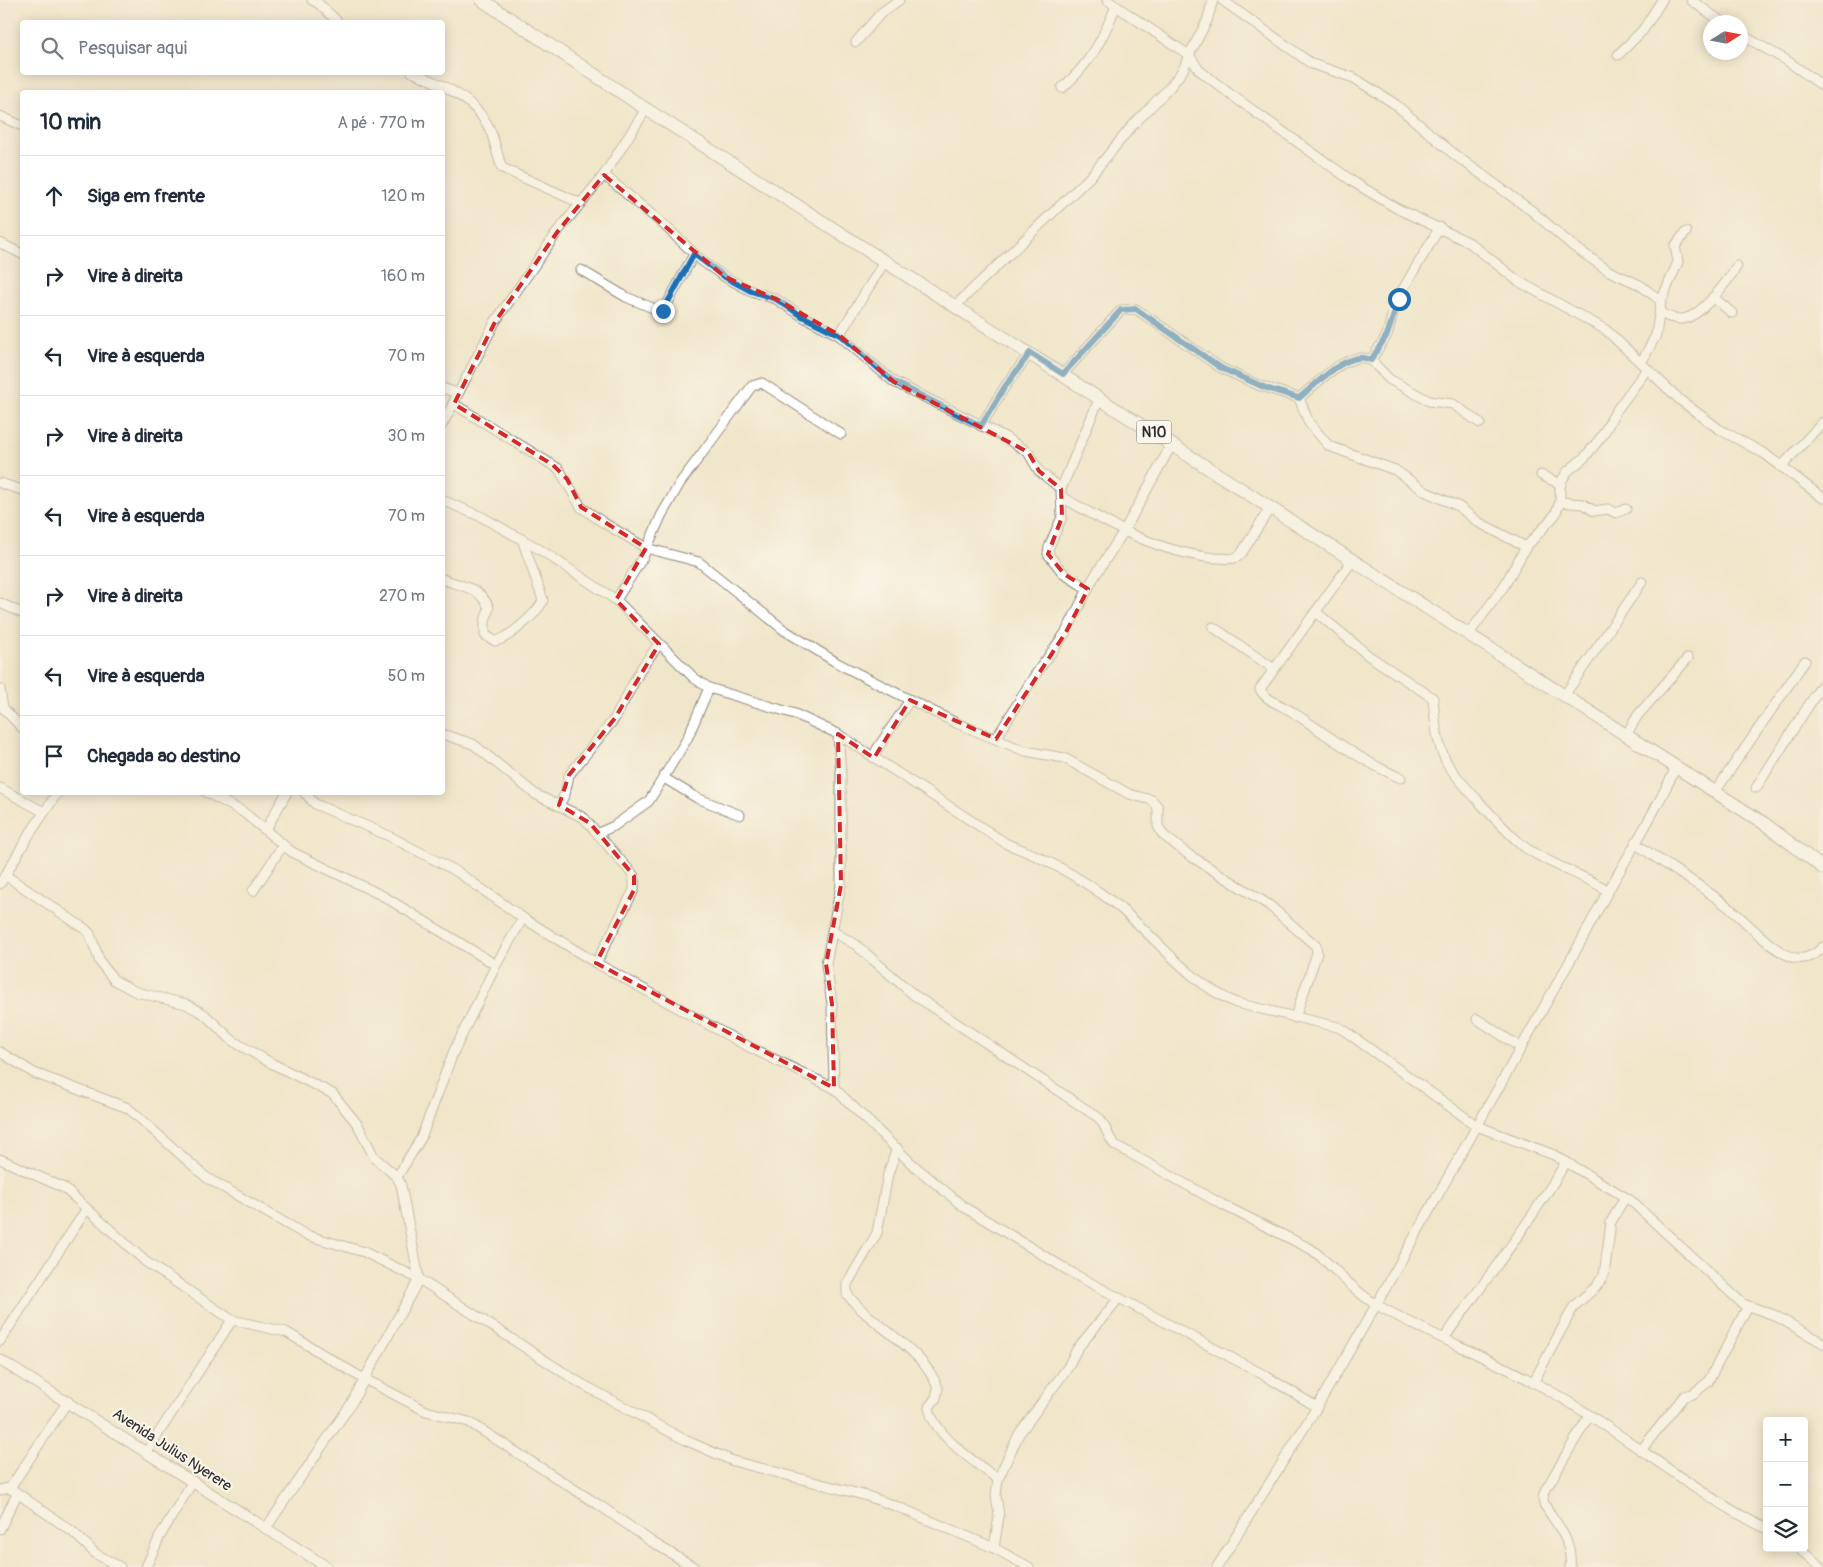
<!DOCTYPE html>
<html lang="pt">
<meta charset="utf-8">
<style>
body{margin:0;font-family:Pangolin,sans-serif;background:#f2f2f3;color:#1f2937}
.controls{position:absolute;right:15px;bottom:15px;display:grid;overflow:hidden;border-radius:5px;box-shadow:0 2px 12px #0003}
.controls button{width:45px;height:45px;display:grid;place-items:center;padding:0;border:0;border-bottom:1px solid #e0e1e3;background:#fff;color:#1f2937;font:25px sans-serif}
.compass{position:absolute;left:1703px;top:15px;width:45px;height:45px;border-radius:50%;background:#fff;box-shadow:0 2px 12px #0003;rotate:79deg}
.stop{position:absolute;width:15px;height:15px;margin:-11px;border:4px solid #1f6fb2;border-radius:50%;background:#fff}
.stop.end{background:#1f6fb2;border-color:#fff;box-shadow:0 1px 5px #0008}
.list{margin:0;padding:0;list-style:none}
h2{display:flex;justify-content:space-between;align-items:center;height:65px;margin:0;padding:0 20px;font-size:21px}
h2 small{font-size:16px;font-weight:400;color:#747a83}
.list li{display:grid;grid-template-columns:32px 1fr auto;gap:15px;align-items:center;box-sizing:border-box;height:80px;padding:0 20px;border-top:1px solid #e0e1e3}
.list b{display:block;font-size:19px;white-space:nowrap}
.list em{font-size:16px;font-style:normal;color:#747a83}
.icon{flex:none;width:28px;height:28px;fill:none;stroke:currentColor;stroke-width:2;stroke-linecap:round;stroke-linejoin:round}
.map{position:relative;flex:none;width:1823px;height:1567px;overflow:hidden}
.search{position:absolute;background:#fff;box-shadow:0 2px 12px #0003;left:20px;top:20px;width:425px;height:55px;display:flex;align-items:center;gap:12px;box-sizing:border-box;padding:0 18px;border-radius:5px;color:#747a83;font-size:19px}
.panel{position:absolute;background:#fff;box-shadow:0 2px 12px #0003;left:20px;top:90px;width:425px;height:705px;border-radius:5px}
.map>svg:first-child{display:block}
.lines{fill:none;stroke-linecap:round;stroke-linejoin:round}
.minor-casing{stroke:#8e887b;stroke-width:11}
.tertiary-casing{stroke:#8e887b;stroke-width:12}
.primary-casing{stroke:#8e887b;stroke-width:14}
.minor{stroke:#fff;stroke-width:9}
.tertiary{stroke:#fff;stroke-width:10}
.primary{stroke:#fff;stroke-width:12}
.route{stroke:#1f6fb2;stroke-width:6}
.marked{fill:none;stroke:#d62828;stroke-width:4;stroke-dasharray:10 6;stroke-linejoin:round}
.labels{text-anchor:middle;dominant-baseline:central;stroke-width:4;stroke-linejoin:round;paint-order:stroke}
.shield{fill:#fbf7ec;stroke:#696865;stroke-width:1}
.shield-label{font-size:14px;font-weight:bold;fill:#2b2b2b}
.street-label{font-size:15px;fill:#2b2b2b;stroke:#fbf7ec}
</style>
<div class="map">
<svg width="1823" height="1567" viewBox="0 0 1823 1567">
<rect width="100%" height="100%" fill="#fbf7ec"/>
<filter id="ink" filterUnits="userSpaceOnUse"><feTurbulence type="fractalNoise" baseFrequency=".02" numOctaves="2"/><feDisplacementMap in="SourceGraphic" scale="10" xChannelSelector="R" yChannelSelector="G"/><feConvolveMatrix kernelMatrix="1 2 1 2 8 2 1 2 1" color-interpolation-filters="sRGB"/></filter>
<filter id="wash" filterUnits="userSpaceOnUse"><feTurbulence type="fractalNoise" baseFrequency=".0096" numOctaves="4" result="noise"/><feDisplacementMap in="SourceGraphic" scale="20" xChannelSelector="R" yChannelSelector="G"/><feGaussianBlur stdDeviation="1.12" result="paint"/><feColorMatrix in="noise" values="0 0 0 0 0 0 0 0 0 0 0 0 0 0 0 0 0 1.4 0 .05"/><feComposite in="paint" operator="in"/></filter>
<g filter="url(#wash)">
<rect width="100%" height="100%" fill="#f0e6cb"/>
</g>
<g filter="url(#ink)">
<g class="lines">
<defs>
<g id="minor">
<path d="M312,0L318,3L338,22"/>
<path d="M1107,0L1189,55L1199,70L1230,94L1355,183L1398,209L1470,243L1518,281L1606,330L1680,400L1719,429L1765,454L1823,498"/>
<path d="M1222,0L1312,64L1354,78L1395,104L1455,155L1532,211L1573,246L1609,271L1640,285L1661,301"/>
<path d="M1691,0L1722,22"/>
<path d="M1740,34L1786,60L1823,86"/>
<path d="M856,42L881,13L899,0"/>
<path d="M1618,55L1643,30L1662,0"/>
<path d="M412,72C440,84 471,96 487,124C495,137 496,153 502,168L580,203"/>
<path d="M1062,88C1091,63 1102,40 1116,6"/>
<path d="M0,116L22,126"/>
<path d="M604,175L663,224L702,261L725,277L751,291L776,299L802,316L839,335"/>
<path d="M0,243L22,254"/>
<path d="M885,261L839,335L894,382L1003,436L1028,452L1039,471L1061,489"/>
<path d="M581,270L626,297L660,311L665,308L694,254"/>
<path d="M1713,297L1732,313"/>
<path d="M955,306L1090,177L1132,126L1170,87L1183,70L1189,55L1207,21L1213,0"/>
<path d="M1660,313C1667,316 1674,320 1682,319C1700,318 1728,281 1737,266"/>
<path d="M1371,360L1389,379L1429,401L1453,404L1480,423"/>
<path d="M1641,363L1656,335L1661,301L1678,262L1675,246L1686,232"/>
<path d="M1063,374L1121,310L1136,309L1221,368L1258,385L1299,398L1309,423L1329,446L1395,470L1426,492L1458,506L1478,522L1526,547"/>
<path d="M442,388L457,393"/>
<path d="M1299,398C1316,385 1349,348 1371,360L1387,335L1393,313L1403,289L1440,227"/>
<path d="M454,404L559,469L581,507L604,523L646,548L699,562L784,630L839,664L956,723L1025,751L1064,758L1129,794L1152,800L1158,807V826L1163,835L1189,855L1269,905L1316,946L1317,953L1295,1018"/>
<path d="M442,425L495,322L558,231L604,175L646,109"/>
<path d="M981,426L1004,388L1030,353"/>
<path d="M1781,467L1823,422"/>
<path d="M1541,475L1560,484"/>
<path d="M0,483L22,490"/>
<path d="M1062,497C1110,525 1159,553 1216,558C1225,558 1235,561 1241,554L1270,508"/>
<path d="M442,500L482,517L539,549L616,600L694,678L709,688L795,714L838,734L1007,844C1043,857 1079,877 1110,900C1154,933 1184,980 1236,1003L1338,1027L1345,1031L1477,1126L1554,1155L1630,1200L1743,1304L1774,1315L1823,1343"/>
<path d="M1560,502L1583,504L1594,511L1608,509L1616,513L1626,509"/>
<path d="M1352,561L1260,689C1265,700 1281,705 1291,711C1328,735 1360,761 1401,778"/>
<path d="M442,579C460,586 481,587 489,608L485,621V635L495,641C507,640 539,612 543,600L522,539"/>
<path d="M1088,589L1064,574L1048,554L1049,547L1062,517L1061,489L1100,397"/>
<path d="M616,600L643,557L661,516L680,483L752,386L762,383L841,434"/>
<path d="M0,603L22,613"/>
<path d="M1316,612L1369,656L1433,698C1435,719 1436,742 1446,761C1453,776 1511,837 1526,848C1551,865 1581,874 1607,890"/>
<path d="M1213,627L1274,669"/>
<path d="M1468,635L1504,586L1526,547L1555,515L1560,502V488L1562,480L1568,471L1585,457L1602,436L1616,411L1647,369"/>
<path d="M0,689L3,708L22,728"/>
<path d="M1564,696L1642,582"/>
<path d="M442,734L473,744L535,794L584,818L634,876V890L596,963L751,1048L834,1088L911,1163L964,1207L1074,1274L1264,1375L1317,1407"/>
<path d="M1626,735L1638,715L1688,658"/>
<path d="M996,739L1033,678L1066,632L1093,579L1124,531L1172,444"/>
<path d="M874,758L877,749L910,700"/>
<path d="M664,778L697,798L740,815"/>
<path d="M0,788L44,812"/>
<path d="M1756,788L1823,683"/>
<path d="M206,792L243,812L292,852L383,896L496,965"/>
<path d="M304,792L315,804L389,836L456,871L523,918L596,963"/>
<path d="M1715,792L1805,661"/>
<path d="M559,805L565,794L569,775L615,718L642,667L659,644"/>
<path d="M266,829L287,792"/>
<path d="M598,833L614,826L649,801L687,739L709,688"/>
<path d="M1635,843C1665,865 1698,883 1727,906C1748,922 1771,952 1796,958C1807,960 1816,954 1823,947"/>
<path d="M5,875L85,929L90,934L100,962L114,980L136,992L186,1004L204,1014L233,1041L271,1063L333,1094L358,1125L374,1157L397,1177L401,1185L419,1279L351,1404L266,1528"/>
<path d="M0,884L29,835L58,792"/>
<path d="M253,891L283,845"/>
<path d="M832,931L856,945L914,995L1099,1118C1107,1127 1107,1137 1115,1145L1223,1205L1311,1249C1334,1266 1351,1290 1377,1305C1435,1338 1499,1361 1557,1395C1629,1437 1692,1492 1767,1529"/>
<path d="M1477,1019L1521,1048"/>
<path d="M0,1052L34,1073L128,1108L207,1178L306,1235L364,1252L419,1279L580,1383L685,1440L733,1461L867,1496L898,1507L994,1548L1029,1567"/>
<path d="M834,1088L832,1004L826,964L841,885V774L838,734"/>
<path d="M897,1148L888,1174L877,1233L847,1284V1294C873,1328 921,1345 938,1388L936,1398L929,1407C932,1434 977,1464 998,1479"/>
<path d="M0,1159L64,1188L146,1262L232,1320L147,1451"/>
<path d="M397,1177L421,1138L453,1053L496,965L523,918"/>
<path d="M232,1320L286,1332L357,1375L426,1411L469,1422L602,1507L652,1542L694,1567"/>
<path d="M1445,1337C1486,1279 1530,1223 1566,1162"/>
<path d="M0,1341L86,1210"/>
<path d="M1533,1383L1574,1306L1596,1287L1604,1275L1611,1222L1625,1197"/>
<path d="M1642,1449L1684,1396L1693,1394L1708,1382L1748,1306"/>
<path d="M10,1488L73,1532L96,1554L120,1567"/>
<path d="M0,1490L10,1488L68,1401"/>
<path d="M0,1529L17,1494"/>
<path d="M994,1548L999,1516L996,1495L998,1479L1019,1434L1068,1367L1077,1349L1119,1298"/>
<path d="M1798,1548L1821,1567"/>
<path d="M146,1567L160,1536L193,1481"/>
<path d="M1217,1567L1317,1407L1376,1305L1584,936C1612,879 1650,825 1676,767"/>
<path d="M1570,1567C1573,1541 1557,1525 1544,1504L1543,1498L1546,1489L1589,1416"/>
</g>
<path id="tertiary" d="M0,1360L327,1567"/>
<path id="primary" d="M482,0L646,109L1676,767L1765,824L1823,868"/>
</defs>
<!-- minor casing -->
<use href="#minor" class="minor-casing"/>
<!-- tertiary casing -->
<use href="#tertiary" class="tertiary-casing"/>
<!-- primary casing -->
<use href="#primary" class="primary-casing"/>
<!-- minor -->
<use href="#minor" class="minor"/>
<!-- tertiary -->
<use href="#tertiary" class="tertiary"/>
<!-- primary -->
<use href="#primary" class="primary"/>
</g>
</g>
<g class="lines" filter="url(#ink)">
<!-- route -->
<path class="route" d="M663,311L694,254L725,277L751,291L776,299L802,316L840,335L894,382L981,426L1004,388L1030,353L1063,374L1121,310L1136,309L1221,368L1266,388L1299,398C1316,385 1349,348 1371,360L1387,335L1399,299"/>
</g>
<!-- marked area -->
<path d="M0 0H1823V1567H0ZM604,175L725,277L776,299L839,335L894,382L1028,452L1039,471L1061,489L1062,517L1048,554L1064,574L1088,589L1066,632L996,739L910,700L874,758L838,734L841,885L826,964L832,1004L834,1088L596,963L634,890V876L590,823L559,805L569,775L615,718L659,644L616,600L646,548L581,507L567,479L553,465L454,404L495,322L558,231Z" fill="#f0e6cb" fill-opacity=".55" fill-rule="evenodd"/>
<path class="marked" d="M604,175L725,277L776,299L839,335L894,382L1028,452L1039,471L1061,489L1062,517L1048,554L1064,574L1088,589L1066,632L996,739L910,700L874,758L838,734L841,885L826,964L832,1004L834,1088L596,963L634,890V876L590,823L559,805L569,775L615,718L659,644L616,600L646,548L581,507L567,479L553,465L454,404L495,322L558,231Z"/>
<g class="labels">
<!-- shield labels -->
<rect class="shield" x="1136.5" y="420.5" width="35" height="23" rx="4"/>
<g class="shield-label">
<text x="1154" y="432">N10</text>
</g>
<!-- street labels -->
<g class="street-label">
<text transform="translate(172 1450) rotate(33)">Avenida Julius Nyerere</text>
</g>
</g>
</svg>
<div class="controls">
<button>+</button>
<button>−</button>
<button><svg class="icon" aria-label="layers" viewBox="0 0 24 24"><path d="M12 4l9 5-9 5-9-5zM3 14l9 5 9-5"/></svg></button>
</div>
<svg class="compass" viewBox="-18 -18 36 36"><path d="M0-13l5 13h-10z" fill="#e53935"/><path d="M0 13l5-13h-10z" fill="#747a83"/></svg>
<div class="stop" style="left:1399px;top:299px"></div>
<div class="stop end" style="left:663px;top:311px"></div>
<div class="search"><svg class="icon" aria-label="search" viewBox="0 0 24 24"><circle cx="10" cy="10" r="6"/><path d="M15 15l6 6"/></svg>Pesquisar aqui</div>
<section class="panel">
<h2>10 min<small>A pé · 770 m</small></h2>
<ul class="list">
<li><svg class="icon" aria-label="ahead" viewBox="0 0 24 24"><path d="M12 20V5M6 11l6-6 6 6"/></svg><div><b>Siga em frente</b></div><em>120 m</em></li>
<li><svg class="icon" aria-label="right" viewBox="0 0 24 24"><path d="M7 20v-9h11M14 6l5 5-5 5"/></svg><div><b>Vire à direita</b></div><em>160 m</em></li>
<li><svg class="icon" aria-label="left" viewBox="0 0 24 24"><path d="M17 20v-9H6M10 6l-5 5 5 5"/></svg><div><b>Vire à esquerda</b></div><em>70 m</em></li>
<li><svg class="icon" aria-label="right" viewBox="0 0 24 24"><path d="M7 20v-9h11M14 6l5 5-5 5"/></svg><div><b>Vire à direita</b></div><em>30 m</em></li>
<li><svg class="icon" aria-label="left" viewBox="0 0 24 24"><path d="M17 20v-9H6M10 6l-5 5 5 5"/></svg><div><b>Vire à esquerda</b></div><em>70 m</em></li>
<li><svg class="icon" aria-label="right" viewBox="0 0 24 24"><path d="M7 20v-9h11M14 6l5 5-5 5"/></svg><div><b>Vire à direita</b></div><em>270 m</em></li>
<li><svg class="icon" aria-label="left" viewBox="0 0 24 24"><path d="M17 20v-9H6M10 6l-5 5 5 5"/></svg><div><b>Vire à esquerda</b></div><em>50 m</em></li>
<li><svg class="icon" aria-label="arrive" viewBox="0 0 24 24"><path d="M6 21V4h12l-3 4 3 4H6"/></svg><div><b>Chegada ao destino</b></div></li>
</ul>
</section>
</div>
